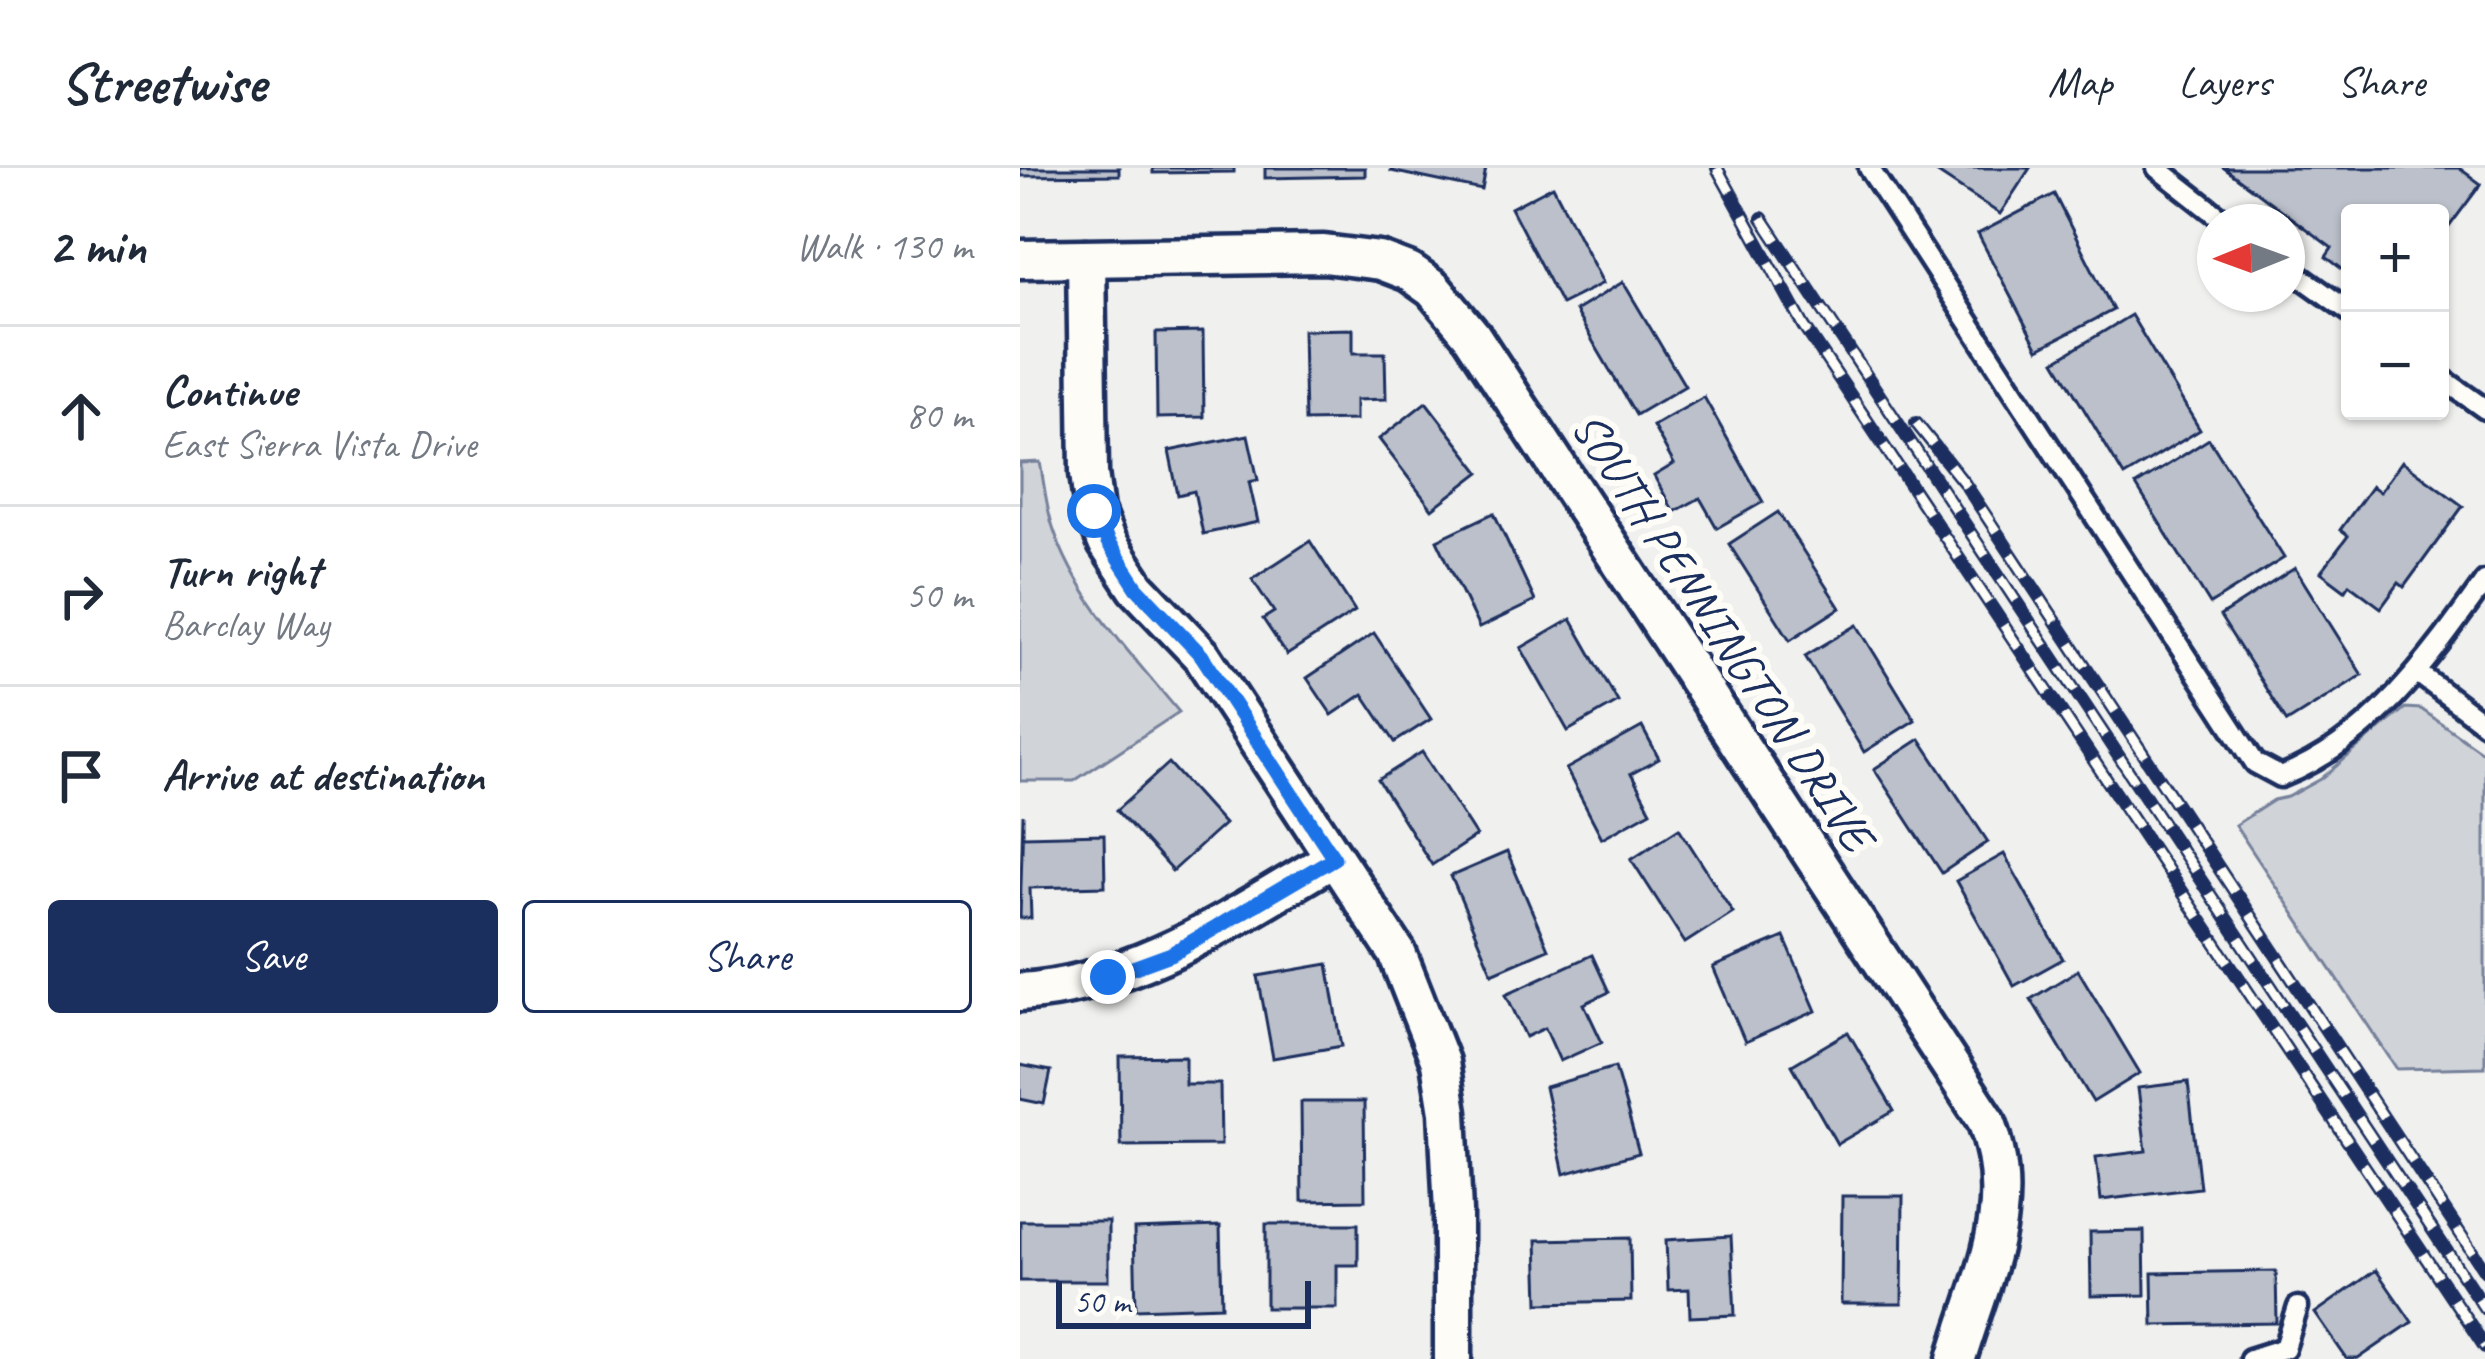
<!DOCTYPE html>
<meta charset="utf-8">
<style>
body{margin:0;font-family:Caveat,sans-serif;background:#f6f6f7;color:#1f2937}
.controls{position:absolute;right:36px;top:36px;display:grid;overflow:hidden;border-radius:12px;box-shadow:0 3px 9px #0004}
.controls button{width:108px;height:108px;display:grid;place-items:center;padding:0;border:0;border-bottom:3px solid #e0e1e3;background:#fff;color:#1f2937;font:60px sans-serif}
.compass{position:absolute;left:1177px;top:36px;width:108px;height:108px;border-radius:50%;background:#fff;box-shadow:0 3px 9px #0004;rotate:269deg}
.scale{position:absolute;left:36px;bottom:30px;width:255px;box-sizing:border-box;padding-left:12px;border:6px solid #1b2f5e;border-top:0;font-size:33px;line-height:42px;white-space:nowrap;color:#1b2f5e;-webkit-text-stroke:9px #fdfcf7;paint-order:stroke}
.stop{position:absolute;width:36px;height:36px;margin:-27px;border:9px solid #1a73e8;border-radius:50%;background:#fff}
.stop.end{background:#1a73e8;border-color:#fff;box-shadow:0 3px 12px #0008}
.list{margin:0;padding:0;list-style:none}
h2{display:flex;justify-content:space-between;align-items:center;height:156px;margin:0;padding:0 48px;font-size:51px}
h2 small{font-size:39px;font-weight:400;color:#747a83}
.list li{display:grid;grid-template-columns:78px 1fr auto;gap:36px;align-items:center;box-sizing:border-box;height:180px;padding:0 48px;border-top:3px solid #e0e1e3}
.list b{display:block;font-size:45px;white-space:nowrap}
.list p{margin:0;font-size:39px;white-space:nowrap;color:#747a83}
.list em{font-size:39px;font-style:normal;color:#747a83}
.actions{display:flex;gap:24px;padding:36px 48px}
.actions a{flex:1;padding:27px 0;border:3px solid #1b2f5e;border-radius:12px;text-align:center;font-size:42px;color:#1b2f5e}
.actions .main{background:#1b2f5e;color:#fff}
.icon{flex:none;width:66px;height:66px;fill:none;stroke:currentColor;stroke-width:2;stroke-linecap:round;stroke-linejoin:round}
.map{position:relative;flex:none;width:1465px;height:1191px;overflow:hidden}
header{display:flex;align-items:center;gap:72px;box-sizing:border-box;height:168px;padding:0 60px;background:#fff;border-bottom:3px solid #e0e1e3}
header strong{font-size:57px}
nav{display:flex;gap:66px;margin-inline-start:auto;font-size:42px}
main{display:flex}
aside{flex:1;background:#fff}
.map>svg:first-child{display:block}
.green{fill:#d0d3d8;stroke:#76819b;stroke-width:3}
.building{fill:#bbc0ca;stroke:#1b2f5e;stroke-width:3}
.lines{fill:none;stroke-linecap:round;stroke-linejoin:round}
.service-casing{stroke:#1b2f5e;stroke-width:27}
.minor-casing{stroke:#1b2f5e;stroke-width:45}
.service{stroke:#fdfcf7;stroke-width:18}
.minor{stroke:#fdfcf7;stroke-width:36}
.rail-casing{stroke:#1b2f5e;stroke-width:14}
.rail{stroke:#fdfcf7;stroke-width:9;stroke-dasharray:27;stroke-linecap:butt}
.route{stroke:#1a73e8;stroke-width:15}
.labels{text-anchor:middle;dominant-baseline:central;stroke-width:12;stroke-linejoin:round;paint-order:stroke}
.street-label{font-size:48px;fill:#1b2f5e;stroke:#fdfcf7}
</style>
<header>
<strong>Streetwise</strong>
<nav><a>Map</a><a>Layers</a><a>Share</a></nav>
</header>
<main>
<aside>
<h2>2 min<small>Walk · 130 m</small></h2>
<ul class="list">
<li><svg class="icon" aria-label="ahead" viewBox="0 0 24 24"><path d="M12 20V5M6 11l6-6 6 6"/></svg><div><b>Continue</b><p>East Sierra Vista Drive</p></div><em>80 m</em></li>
<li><svg class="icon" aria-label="right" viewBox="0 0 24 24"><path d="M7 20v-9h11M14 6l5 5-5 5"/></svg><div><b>Turn right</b><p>Barclay Way</p></div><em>50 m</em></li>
<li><svg class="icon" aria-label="arrive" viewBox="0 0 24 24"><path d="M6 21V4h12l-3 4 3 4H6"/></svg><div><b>Arrive at destination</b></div></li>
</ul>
<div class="actions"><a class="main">Save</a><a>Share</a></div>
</aside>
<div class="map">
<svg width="1465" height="1191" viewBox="0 0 1465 1191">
<rect width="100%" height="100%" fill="#f0f0ee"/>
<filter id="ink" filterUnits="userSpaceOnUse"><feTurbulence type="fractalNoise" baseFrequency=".00833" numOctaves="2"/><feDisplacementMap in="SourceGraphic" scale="24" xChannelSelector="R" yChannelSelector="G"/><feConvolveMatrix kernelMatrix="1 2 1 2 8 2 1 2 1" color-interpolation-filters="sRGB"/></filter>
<g filter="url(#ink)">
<!-- green -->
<g class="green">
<path d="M20,294C24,315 26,338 33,359C56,430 112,487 159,544L54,613H0V295Z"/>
<path d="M1385,540L1401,541L1465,586V899L1377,901L1215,657L1254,632L1268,629L1301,611Z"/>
</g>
<!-- building -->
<g class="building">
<path d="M0,0H99V7L0,8Z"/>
<path d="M133,0H214V4L133,5Z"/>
<path d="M245,0H345V8L245,10Z"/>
<path d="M371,0H466L462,22L371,3Z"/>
<path d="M910,0H1010L980,46Z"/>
<path d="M1204,0H1439L1461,16L1420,71V45H1330V107L1306,89L1312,80Z"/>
<path d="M533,18L583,115L541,136L491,40Z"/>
<path d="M1034,26L1093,142L1018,181L958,66Z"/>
<path d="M603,114L665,218L616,247L555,143Z"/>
<path d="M1111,147L1180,262L1104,308L1035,193Z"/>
<path d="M333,161V185H365L366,231L336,232V252L285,253L283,162Z"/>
<path d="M183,164L184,249L137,250L136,165Z"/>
<path d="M684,229L743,334L697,360L680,330L654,344L634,308L654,296L633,258Z"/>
<path d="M406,234L460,304L412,341L359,271Z"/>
<path d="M228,267L238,312L229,314L238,354L183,366L174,323L158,327L149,283Z"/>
<path d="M1189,271L1264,390L1190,436L1116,317Z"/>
<path d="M1382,293L1443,338L1384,419L1379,415L1361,440L1329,416L1325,422L1301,404L1328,368L1320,362L1352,318L1360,324Z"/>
<path d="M758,344L820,440L770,472L709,376Z"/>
<path d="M474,345L515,433L459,460L417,372Z"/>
<path d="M290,373L335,443L267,487L243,451L254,444L232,411Z"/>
<path d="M1275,400L1342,507L1267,554L1200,448Z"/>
<path d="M551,451L598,534L548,563L501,480Z"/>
<path d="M837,457L895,552L844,584L785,488Z"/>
<path d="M354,465L411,551L375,574L343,526L312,547L287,510Z"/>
<path d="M622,559L639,591L611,606L631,643L582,670L546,601Z"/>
<path d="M900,571L968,674L922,705L854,601Z"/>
<path d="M402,584L456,668L412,697L358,612Z"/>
<path d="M149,595L204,656L152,703L97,642Z"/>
<path d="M3,647V668L84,666L85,718L10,720L11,750H0Z"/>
<path d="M659,660L713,744L665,775L611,691Z"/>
<path d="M487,684L528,781L472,805L431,708Z"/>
<path d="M984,686L1043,791L994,818L936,713Z"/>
<path d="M764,769L796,843L725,874L693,799Z"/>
<path d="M572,787L589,824L564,836L582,874L540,893L525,860L506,869L486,826Z"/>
<path d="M308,796L322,878L253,890L238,808Z"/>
<path d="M1058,802L1120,905L1073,934L1011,831Z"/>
<path d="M828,864L874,943L817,976L772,897Z"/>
<path d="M165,888V916H200L201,977L101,978L100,889Z"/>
<path d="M0,897L31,903L24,936L0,931Z"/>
<path d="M595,899L619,985L544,1006L525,919Z"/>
<path d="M1168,914L1180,1020L1081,1032L1076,989L1126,983L1118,920Z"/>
<path d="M281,934H344L345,1032L282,1033Z"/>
<path d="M822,1028H883L882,1136H821Z"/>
<rect x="0" y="1053" width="88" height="60"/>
<path d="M246,1056H338V1097H317V1140H246Z"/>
<path d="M200,1058L202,1138L116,1141L114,1061Z"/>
<path d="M1124,1063L1125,1127L1071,1128L1070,1064Z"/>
<path d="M711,1068L715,1147L670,1149L669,1121L648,1122L646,1072Z"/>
<path d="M610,1070L611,1133L519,1135L517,1072Z"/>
<path d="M1356,1102L1392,1154L1338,1191H1327L1295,1145Z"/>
<path d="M1256,1103L1257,1155L1133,1157L1132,1105Z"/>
</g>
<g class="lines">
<defs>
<g id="service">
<path d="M849,0L1235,595L1261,609C1352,573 1410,490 1465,413"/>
<path d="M1137,0L1206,54"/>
<path d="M1267,99L1330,144"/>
<path d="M1420,209L1465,241"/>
<path d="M1399,506L1465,556"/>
<path d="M1230,1191L1265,1180L1278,1139"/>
</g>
<g id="minor">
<path d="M66,90L69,305L74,343L87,375L117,420L182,488L377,785L420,894L428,944L433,1044V1191"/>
<path d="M0,91L304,86L360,93L389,104L413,121L452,168L966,952C1000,1039 962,1107 937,1191"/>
<path d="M0,824C119,816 214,748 314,690"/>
</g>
</defs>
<!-- service casing -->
<use href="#service" class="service-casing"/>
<!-- minor casing -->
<use href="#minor" class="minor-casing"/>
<!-- service -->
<use href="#service" class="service"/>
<!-- minor -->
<use href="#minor" class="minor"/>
<defs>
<g id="rail">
<path d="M697,0L784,158L1465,1179"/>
<path d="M742,50L1465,1141"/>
<path d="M896,255L945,316L1465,1103"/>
</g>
</defs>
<!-- rail casing -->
<use href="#rail" class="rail-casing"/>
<!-- rail -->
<use href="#rail" class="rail"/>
</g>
</g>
<g class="lines" filter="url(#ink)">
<!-- route -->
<path class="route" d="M74,343L88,375L117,420L182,488L314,690L151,786L88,809"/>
</g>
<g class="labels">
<!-- street labels -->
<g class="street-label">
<text transform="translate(703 463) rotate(57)">SOUTH PENNINGTON DRIVE</text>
</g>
</g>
</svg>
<div class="controls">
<button>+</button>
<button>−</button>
</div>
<svg class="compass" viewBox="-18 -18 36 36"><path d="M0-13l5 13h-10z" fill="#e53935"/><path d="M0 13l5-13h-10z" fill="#747a83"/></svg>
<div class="scale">50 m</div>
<div class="stop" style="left:74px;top:343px"></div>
<div class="stop end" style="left:88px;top:809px"></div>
</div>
</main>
